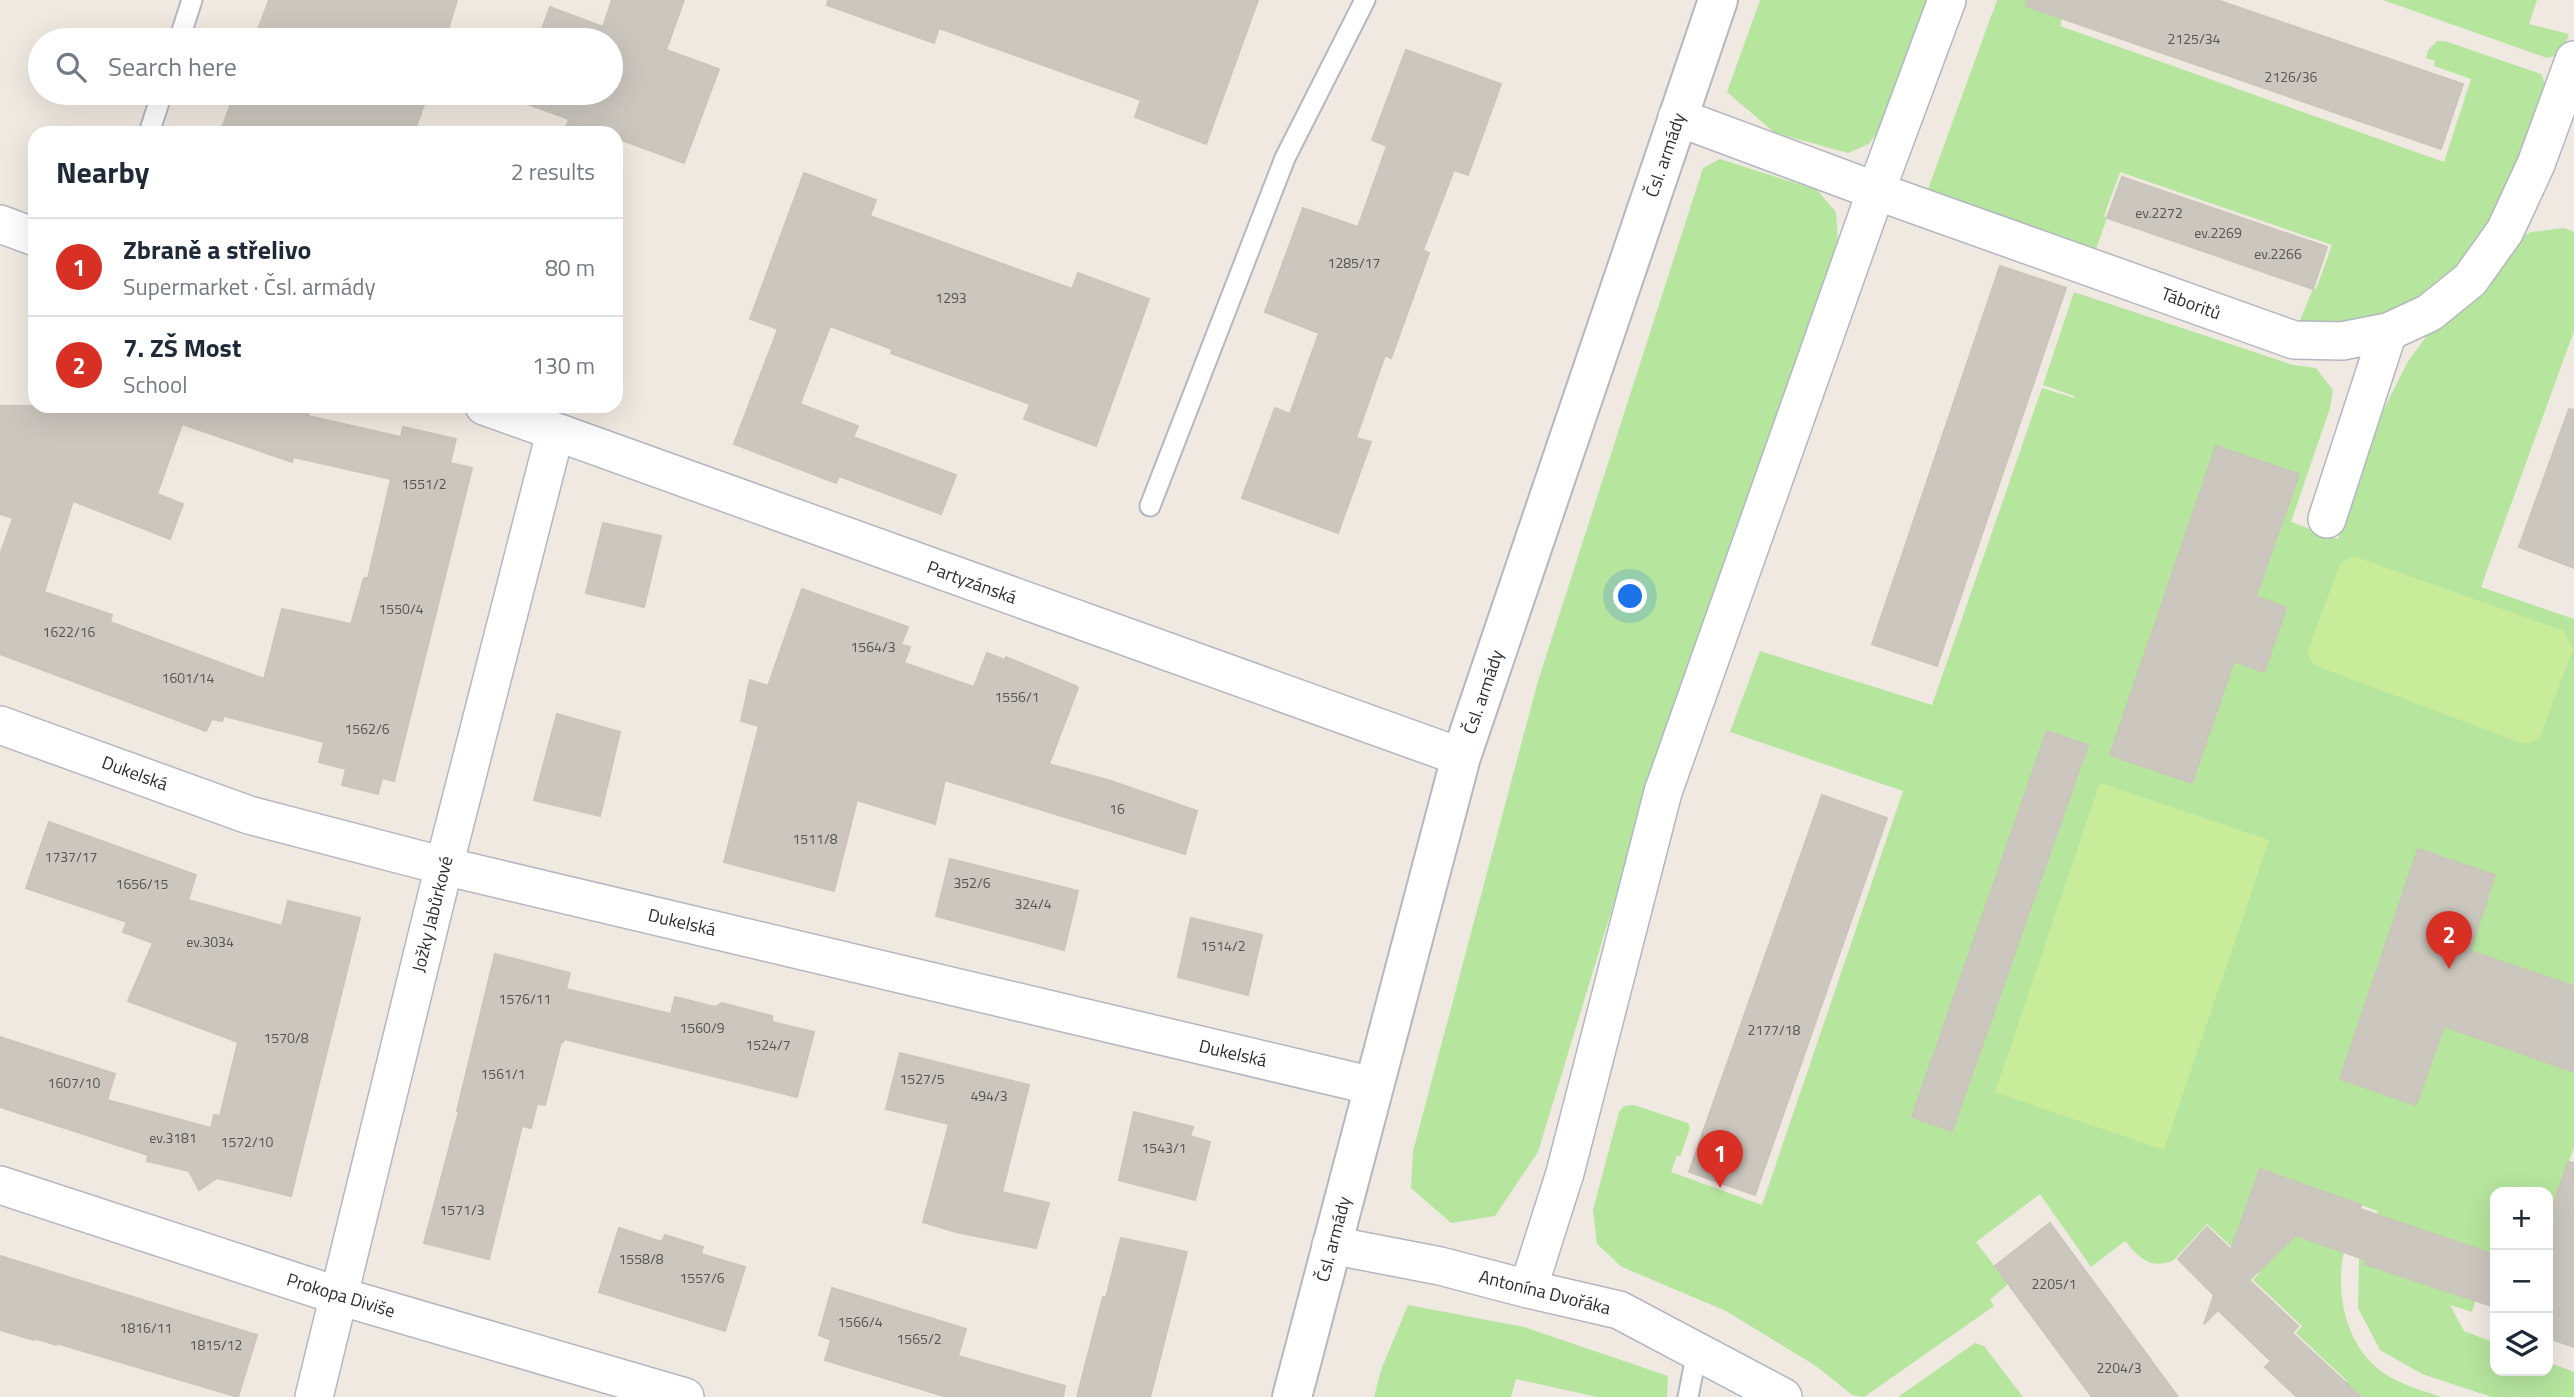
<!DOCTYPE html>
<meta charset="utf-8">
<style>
body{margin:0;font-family:"Titillium Web",sans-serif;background:#f6f6f7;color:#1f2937}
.controls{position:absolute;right:21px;bottom:21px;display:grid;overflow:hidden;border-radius:14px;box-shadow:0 7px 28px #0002}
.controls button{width:63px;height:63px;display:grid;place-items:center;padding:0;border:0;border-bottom:2px solid #e0e1e3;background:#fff;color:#1f2937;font:35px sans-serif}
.you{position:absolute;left:1631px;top:597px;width:24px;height:24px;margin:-18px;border:5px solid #fff;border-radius:50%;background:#1a73e8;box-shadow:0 0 0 10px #1a73e833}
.badge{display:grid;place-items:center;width:46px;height:46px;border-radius:50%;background:#d93025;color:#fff;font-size:23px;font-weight:700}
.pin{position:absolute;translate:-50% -58px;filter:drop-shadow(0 2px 4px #0008)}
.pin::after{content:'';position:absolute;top:37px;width:24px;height:21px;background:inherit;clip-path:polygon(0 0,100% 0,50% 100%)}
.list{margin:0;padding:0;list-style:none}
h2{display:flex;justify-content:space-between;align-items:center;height:91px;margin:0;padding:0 28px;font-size:30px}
h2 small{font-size:23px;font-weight:400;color:#747a83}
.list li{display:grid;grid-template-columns:46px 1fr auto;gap:21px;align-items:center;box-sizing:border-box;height:98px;padding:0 28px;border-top:2px solid #e0e1e3}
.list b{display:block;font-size:26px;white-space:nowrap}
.list p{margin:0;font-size:23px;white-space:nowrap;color:#747a83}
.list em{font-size:23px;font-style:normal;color:#747a83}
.icon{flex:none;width:38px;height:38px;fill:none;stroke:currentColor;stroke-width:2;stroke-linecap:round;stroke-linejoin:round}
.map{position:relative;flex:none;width:2574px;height:1397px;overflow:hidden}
.search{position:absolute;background:#fff;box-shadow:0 7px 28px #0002;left:28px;top:28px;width:595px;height:77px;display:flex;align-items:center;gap:18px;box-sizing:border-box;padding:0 24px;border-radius:38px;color:#747a83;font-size:26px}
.panel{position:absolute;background:#fff;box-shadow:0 7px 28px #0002;left:28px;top:126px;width:595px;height:287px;border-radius:21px}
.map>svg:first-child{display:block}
.green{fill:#b6e59e;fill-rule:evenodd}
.pitch{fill:#c9ec9a}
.building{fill:#cbc7bf;stroke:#cbc5ba;stroke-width:2;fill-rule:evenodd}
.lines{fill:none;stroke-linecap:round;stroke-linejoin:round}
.service-casing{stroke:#b4b7c1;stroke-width:23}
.minor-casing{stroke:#b4b7c1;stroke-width:40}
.tertiary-casing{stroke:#b4b7c1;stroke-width:42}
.service{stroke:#fff;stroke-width:19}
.minor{stroke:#fff;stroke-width:37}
.tertiary{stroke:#fff;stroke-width:38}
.labels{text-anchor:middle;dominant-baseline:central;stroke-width:5;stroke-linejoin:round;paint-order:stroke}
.number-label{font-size:14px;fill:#555452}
.street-label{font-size:18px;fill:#2e2e2e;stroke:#fff}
</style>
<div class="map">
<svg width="2574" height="1397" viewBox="0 0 2574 1397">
<rect width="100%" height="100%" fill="#efe9e1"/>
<!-- green -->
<g class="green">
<path d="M1760,0H1927L1880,129L1869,144L1848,153L1775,133L1727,92Z"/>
<path d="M1997,0H2059L2062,18L2060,26L2444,162L2471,79L2434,66L2435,61L2426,58L2428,50L2437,41H2445L2541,74L2548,91L2511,193L2469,265L2381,322L2299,323L2313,289H2316L2332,245L2120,172L2104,216L2107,218L2092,260L1927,192Z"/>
<path d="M2383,0H2537L2529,24L2569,34L2562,54L2547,58Z"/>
<path d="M1720,159L1817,190L1836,212L1838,242L1650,784L1538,1152L1495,1216L1451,1223L1411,1188L1413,1151L1538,681L1703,168Z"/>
<path d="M2564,228L2574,232V331L2481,587L2574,619V986L2470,951L2495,875L2418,849L2340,1079L2416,1104L2444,1026L2568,1070L2574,1063V1147L2548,1221V1192H2495V1241L2472,1312L2450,1305L2464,1331L2495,1343V1371H2548V1362L2574,1372V1397H2492L2422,1374L2380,1350L2358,1308L2359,1260L2378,1211L2260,1169L2243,1216L2344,1252C2334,1297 2348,1353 2390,1377C2406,1386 2424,1391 2441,1397H2351L2342,1388L2347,1381L2296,1333L2302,1326L2253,1280L2259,1273L2207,1224L2174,1260C2150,1270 2139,1258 2125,1241L2091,1267L2040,1194L1976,1242L2008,1284L1990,1300L1994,1306L1864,1397L1852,1395L1816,1366L1726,1311L1622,1267L1597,1244L1593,1210L1619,1112L1624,1106L1634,1105L1688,1123L1690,1128L1680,1157L1677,1155L1671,1172L1762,1205L1903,791L1730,732L1760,651L1932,705L2042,388L2074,398V396L2043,385L2074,292L2293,365L2316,368L2333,390L2330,408L2291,522L2338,539L2383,411L2407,363L2428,334L2474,291L2513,241L2531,232ZM2047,731L2087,745L1951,1131L1912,1117ZM2382,1217L2449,1292L2365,1264Z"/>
<path d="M1408,1305L1524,1327L1668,1376L1667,1397H1597L1516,1379L1511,1397H1374L1381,1370Z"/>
<path d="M1975,1343L1984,1346L2023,1397H1898Z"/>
</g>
<!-- pitch -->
<g class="pitch">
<path d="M2353,556L2564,631L2573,649L2539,739L2524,744L2314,665L2307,653L2340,564Z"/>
<path d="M2100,783L2269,840L2164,1150L1995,1092Z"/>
</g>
<!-- building -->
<g class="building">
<path d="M269,0H457L445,40H254Z"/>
<path d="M612,0H684L666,50L719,69L684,163L616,138V133H564L569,119L516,100L519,93H611V40H538L550,7L603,27Z"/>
<path d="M828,0H1258L1206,144L1135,117L1141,100L939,28L934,43L827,5Z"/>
<path d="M2027,0H2217L2463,84L2441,149L2026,6Z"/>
<path d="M1406,50L1501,84L1468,175L1454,170L1423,250L1429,253L1391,358L1385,355L1356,438L1371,442L1338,533L1242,498L1275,408L1290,414L1319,333L1265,312L1303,208L1358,227L1387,146L1372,140Z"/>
<path d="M235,93H428L414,133H220Z"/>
<path d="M804,173L876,200L870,216L1072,289L1078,273L1149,299L1096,446L1024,419L1030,404L891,353L892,349L830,326L800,404L858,426L853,437L956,475L941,514L839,476L836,483L734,444L778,329L750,319Z"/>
<path d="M2122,177L2327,247L2313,289L2107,218Z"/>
<path d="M2000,266L2066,288L1937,666L1872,644Z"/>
<path d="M0,406H311L308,416L401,437L403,427L456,439L450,463L472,468L394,781L382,778L378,794L342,785L346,769L319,762L324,742L224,716L222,721L212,719L206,731L0,654V555L13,518L0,514ZM182,424L292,462L293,457L391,479L368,578H364L351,624L282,609L264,679L110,622L112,615L44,592L73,501L170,539L183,504L157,494Z"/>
<path d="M2569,409L2574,410V568L2519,547Z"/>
<path d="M2216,446L2299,474L2256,596L2286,608L2264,672L2234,661L2192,783L2110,755Z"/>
<path d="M603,523L661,536L644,607L586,593Z"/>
<path d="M802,589L908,627L901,645L910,647L904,663L974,687L987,653L1005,660L1006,657L1076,686L1078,688L1049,764L1111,781L1197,811L1185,854L945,780L935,824L857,800L834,891L724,862L759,726L741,721L750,680L768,686Z"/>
<path d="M557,714L620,732L600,816L534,800Z"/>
<path d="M2047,731L2088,745L1952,1131L1912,1117Z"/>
<path d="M1822,795L1887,818L1755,1195L1689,1172Z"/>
<path d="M49,822L196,875L188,900L282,926L288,901L360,918L291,1196L217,1178L199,1190L189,1171L147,1161L148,1155L0,1107V1037L115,1074L107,1100L211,1128L214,1115L220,1116L238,1042L128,1001L153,943L123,932L127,922L26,888Z"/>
<path d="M2418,849L2495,875L2470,951L2574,986V1072L2444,1026L2416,1105L2340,1079Z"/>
<path d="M950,859L1078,891L1064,950L936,916Z"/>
<path d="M1191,918L1262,935L1248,995L1178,977Z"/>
<path d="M495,954L570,973L566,989L671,1014L675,997L715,1007L722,1003L772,1016V1022L814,1032L797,1097L564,1039L563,1042H561L545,1105L537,1104L531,1128L522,1126L489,1259L424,1243L459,1111H457Z"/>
<path d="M900,1053L1029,1085L1002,1192L1049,1203L1036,1248L956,1232L923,1222L949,1124L886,1109Z"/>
<path d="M1134,1112L1193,1127L1190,1136L1210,1142L1195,1200L1119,1180Z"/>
<path d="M2568,1162L2574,1163V1347L2548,1338V1221Z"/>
<path d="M2260,1169L2361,1205L2360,1209L2495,1255V1307L2365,1264L2366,1260L2296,1235L2249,1280L2298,1326L2292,1333L2361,1397H2297L2265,1367L2271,1361L2218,1310L2204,1324L2214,1295L2178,1259L2207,1227L2231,1250Z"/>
<path d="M2050,1223L2178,1397H2092L1995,1266Z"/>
<path d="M619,1228L662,1242L665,1235L703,1247L701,1254L745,1267L725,1331L599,1292Z"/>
<path d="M1121,1238L1187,1252L1157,1370L1150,1397H1077L1103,1297L1106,1298Z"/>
<path d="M0,1256L257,1335L238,1397L56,1343V1345L34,1338V1340L0,1330Z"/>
<path d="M832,1288L966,1329L958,1356L1065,1386L1063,1397H947L825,1360L831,1340L819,1335Z"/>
</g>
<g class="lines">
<defs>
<g id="service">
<path d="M179,40L192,0"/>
<path d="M149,133L162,93"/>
<path d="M1150,506L1285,158L1365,0"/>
<path d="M1688,1397L1697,1351"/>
</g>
<g id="minor">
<path d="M1677,117L1876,191L2294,340L2342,341L2388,332L2429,313L2470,280L2505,231L2536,164L2574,60"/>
<path d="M0,224L35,237"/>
<path d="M484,406L1461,757"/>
<path d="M2327,519L2388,332"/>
<path d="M0,725L249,815L444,866L1373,1086"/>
<path d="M0,1185L339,1296L685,1397"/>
<path d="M1331,1245L1440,1266L1528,1289L1619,1310L1783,1397"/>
<path d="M1528,1289L1565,1173L1663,792L1876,191L1947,0"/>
<path d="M314,1397L444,866L555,433"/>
</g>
<path id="tertiary" d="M1292,1397L1461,757L1718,0"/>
</defs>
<!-- service casing -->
<use href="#service" class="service-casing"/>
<!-- minor casing -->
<use href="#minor" class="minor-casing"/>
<!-- tertiary casing -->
<use href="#tertiary" class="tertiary-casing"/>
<!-- service -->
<use href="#service" class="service"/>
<!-- minor -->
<use href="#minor" class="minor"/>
<!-- tertiary -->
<use href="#tertiary" class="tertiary"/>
</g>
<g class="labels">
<!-- number labels -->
<g class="number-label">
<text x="2194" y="38">2125/34</text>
<text x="2291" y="76">2126/36</text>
<text x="2159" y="212">ev.2272</text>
<text x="2218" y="232">ev.2269</text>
<text x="2278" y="253">ev.2266</text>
<text x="1354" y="262">1285/17</text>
<text x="951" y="297">1293</text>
<text x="424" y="483">1551/2</text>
<text x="401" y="608">1550/4</text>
<text x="69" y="631">1622/16</text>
<text x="873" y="646">1564/3</text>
<text x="188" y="677">1601/14</text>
<text x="1017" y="696">1556/1</text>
<text x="367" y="728">1562/6</text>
<text x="1117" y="808">16</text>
<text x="815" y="838">1511/8</text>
<text x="71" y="856">1737/17</text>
<text x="972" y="882">352/6</text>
<text x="142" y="883">1656/15</text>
<text x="1033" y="903">324/4</text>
<text x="210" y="941">ev.3034</text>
<text x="1223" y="945">1514/2</text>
<text x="525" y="998">1576/11</text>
<text x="702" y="1027">1560/9</text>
<text x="1774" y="1029">2177/18</text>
<text x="286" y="1037">1570/8</text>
<text x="768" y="1044">1524/7</text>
<text x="503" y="1073">1561/1</text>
<text x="922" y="1078">1527/5</text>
<text x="74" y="1082">1607/10</text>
<text x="989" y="1095">494/3</text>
<text x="173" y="1137">ev.3181</text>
<text x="247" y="1141">1572/10</text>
<text x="1164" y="1147">1543/1</text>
<text x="462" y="1209">1571/3</text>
<text x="641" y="1258">1558/8</text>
<text x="702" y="1277">1557/6</text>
<text x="2054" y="1283">2205/1</text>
<text x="860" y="1321">1566/4</text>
<text x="146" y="1327">1816/11</text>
<text x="919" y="1338">1565/2</text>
<text x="216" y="1344">1815/12</text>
<text x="2119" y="1367">2204/3</text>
</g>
<!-- street labels -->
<g class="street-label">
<text transform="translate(1665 155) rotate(-71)">Čsl. armády</text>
<text transform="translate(2191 303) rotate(20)">Táboritů</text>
<text transform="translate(972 582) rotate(20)">Partyzánská</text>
<text transform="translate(1483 692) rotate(-71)">Čsl. armády</text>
<text transform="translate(135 773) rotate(20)">Dukelská</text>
<text transform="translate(432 914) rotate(-76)">Jožky Jabůrkové</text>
<text transform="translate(682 922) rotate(13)">Dukelská</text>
<text transform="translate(1233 1053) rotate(13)">Dukelská</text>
<text transform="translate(1333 1239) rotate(-75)">Čsl. armády</text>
<text transform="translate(1545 1292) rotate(14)">Antonína Dvořáka</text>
<text transform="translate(341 1295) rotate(17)">Prokopa Diviše</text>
</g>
</g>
</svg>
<div class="controls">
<button>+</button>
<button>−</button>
<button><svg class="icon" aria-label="layers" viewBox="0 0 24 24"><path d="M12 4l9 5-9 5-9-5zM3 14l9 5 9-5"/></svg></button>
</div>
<div class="you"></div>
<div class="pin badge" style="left:1720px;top:1188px">1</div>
<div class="pin badge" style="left:2449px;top:969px">2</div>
<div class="search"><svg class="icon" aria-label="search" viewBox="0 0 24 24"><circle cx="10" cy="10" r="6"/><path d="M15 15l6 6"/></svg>Search here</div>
<section class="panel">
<h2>Nearby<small>2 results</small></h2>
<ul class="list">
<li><span class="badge">1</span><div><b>Zbraně a střelivo</b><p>Supermarket · Čsl. armády</p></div><em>80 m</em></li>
<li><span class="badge">2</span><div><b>7. ZŠ Most</b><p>School</p></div><em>130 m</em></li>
</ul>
</section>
</div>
